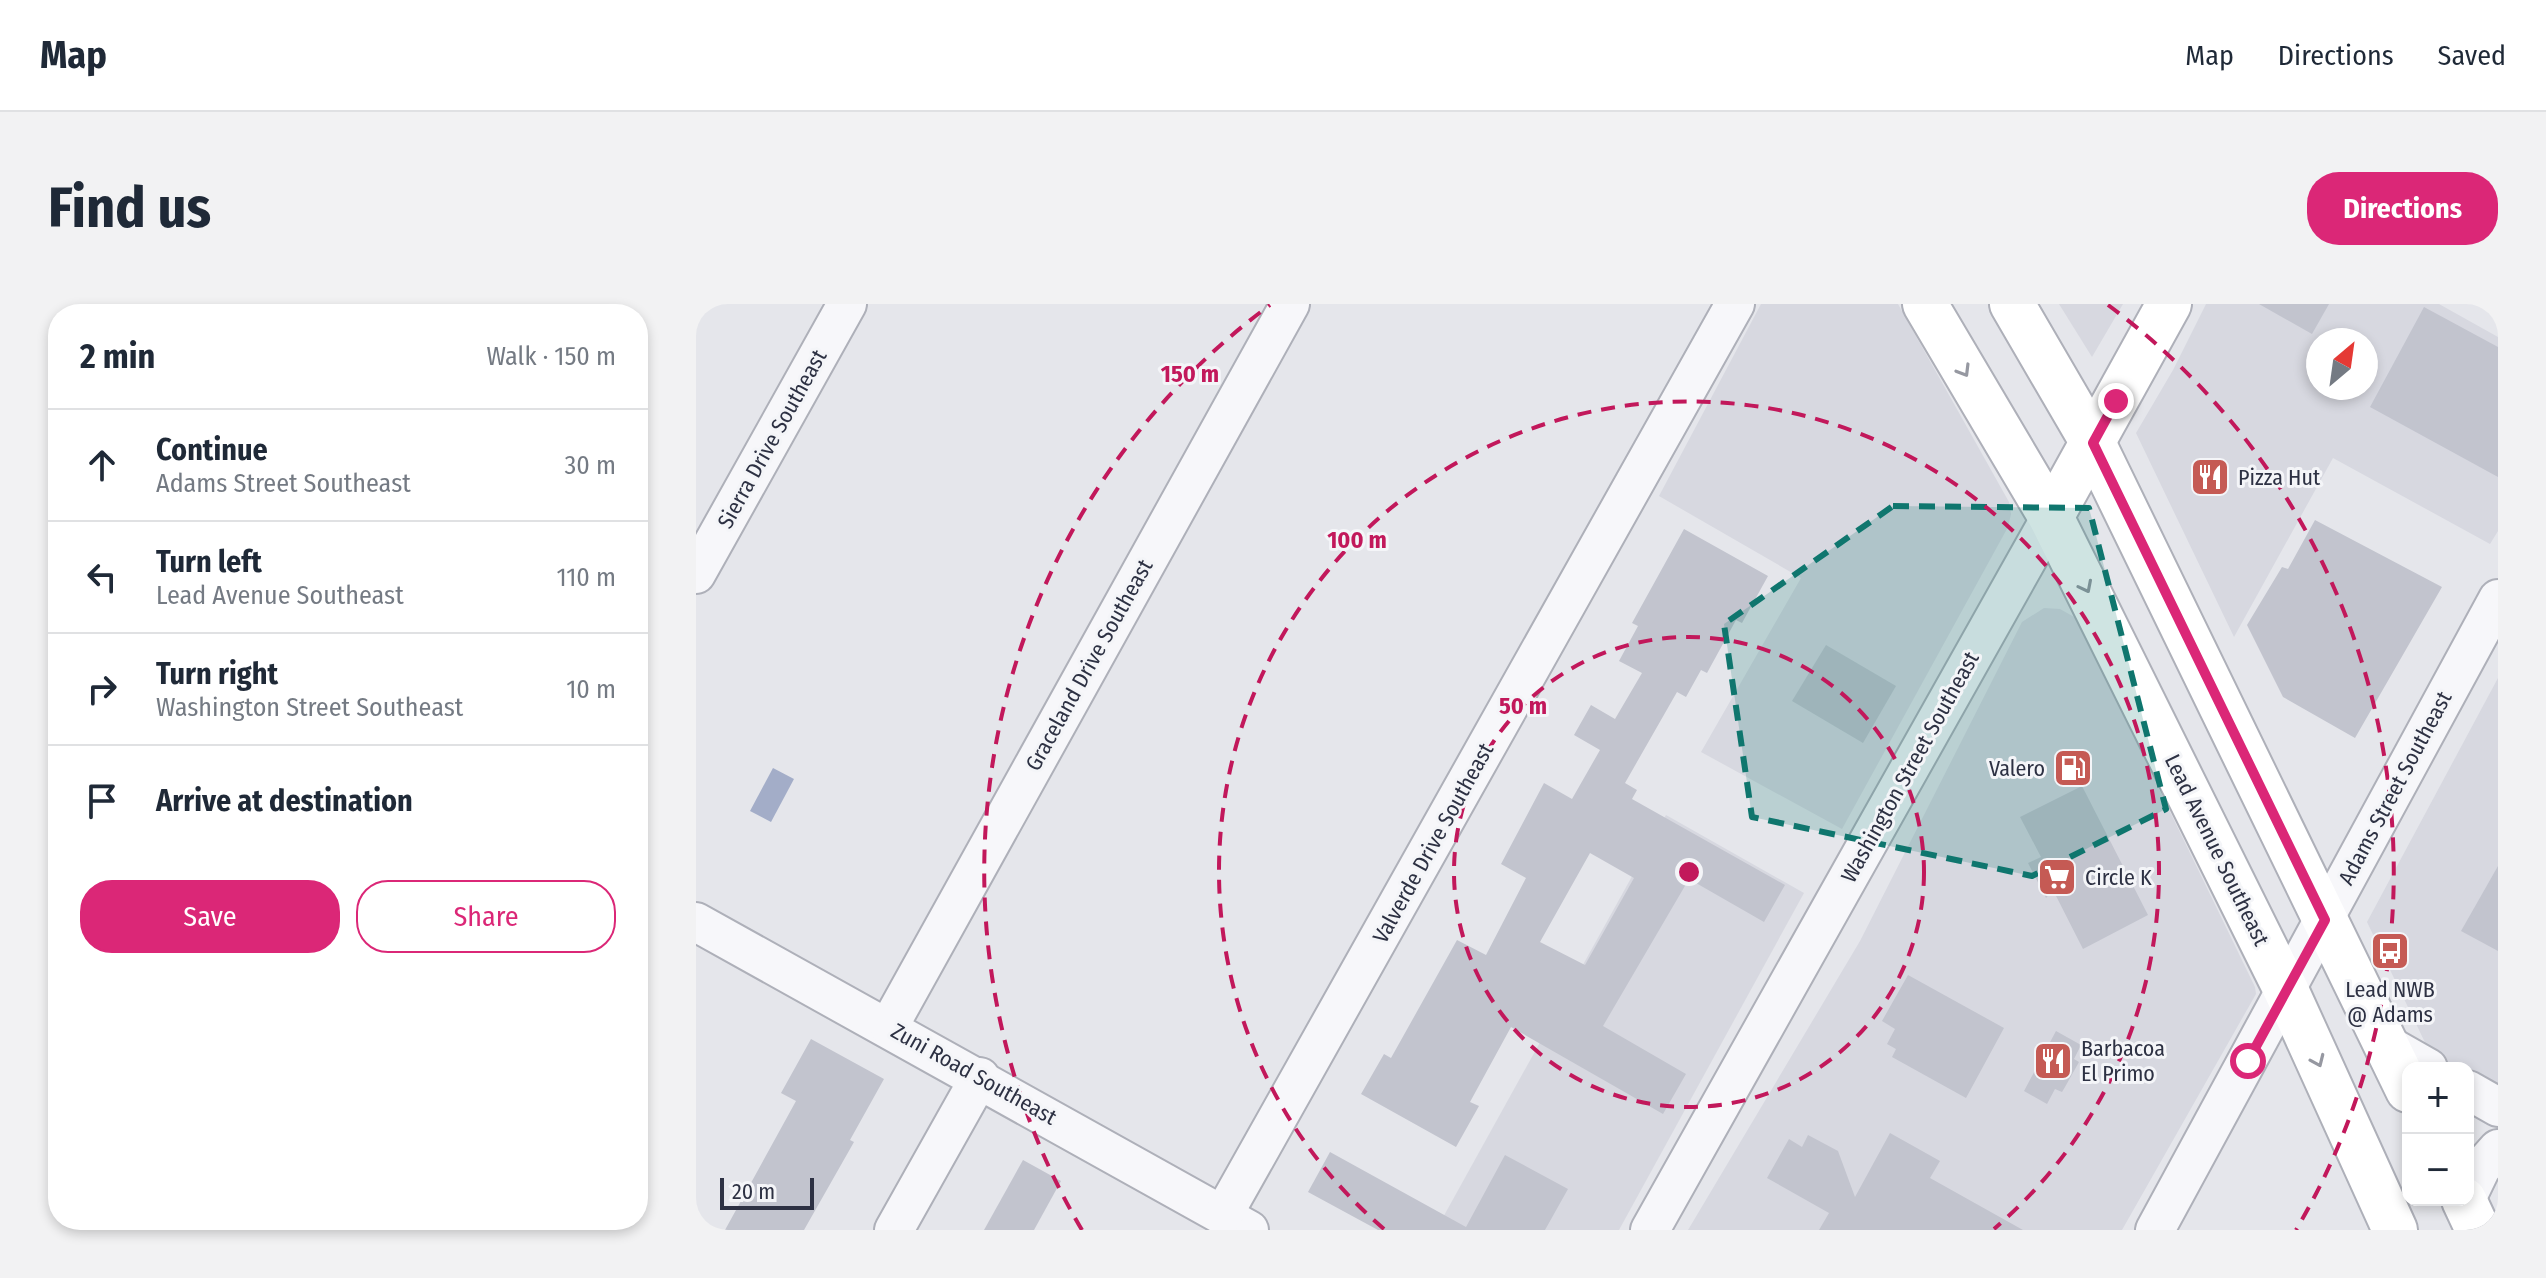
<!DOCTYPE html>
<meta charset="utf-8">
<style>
body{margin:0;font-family:"Fira Sans Condensed",sans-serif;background:#f2f2f3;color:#1f2937}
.controls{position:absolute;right:24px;bottom:24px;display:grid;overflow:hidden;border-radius:16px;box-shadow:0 4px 12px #0003}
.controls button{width:72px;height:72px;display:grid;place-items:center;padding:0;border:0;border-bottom:2px solid #e0e1e3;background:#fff;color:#1f2937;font:40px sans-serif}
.compass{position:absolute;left:1610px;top:24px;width:72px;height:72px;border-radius:50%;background:#fff;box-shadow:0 4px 12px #0003;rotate:29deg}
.scale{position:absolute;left:24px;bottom:20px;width:94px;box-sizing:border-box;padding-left:8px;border:4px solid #2d3143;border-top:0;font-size:22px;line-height:28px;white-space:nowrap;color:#2d3143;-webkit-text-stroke:6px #f4f5f8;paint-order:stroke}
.stop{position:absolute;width:24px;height:24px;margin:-18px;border:6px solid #db2777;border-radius:50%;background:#fff}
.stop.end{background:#db2777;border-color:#fff;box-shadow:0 2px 8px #0008}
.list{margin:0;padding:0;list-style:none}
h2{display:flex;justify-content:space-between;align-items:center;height:104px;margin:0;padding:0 32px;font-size:34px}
h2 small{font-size:26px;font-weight:400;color:#747a83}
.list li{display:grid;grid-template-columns:52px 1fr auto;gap:24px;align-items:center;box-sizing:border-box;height:112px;padding:0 32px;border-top:2px solid #e0e1e3}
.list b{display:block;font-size:30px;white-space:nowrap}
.list p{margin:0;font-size:26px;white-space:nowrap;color:#747a83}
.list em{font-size:26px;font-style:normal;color:#747a83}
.actions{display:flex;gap:16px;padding:24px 32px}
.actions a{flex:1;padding:18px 0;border:2px solid #db2777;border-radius:32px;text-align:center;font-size:28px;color:#db2777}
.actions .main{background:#db2777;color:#fff}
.icon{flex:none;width:44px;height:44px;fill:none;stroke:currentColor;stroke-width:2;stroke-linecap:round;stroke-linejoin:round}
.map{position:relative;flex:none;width:1802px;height:926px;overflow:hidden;border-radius:32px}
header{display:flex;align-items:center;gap:48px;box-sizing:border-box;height:112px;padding:0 40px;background:#fff;border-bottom:2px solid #e0e1e3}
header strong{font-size:38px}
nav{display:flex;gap:44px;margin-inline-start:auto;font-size:28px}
.intro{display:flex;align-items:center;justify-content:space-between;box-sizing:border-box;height:192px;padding:0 48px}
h1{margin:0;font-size:56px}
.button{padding:20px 36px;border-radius:32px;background:#db2777;color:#fff;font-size:28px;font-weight:700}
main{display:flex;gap:48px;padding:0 48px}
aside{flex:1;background:#fff;border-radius:32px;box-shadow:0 4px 12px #0003}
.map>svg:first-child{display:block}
.built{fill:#d7d8e0;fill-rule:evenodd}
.water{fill:#a3adc8}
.building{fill:#c2c4ce;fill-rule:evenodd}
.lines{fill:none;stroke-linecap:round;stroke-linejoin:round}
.street-casing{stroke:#aeb0b9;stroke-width:42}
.secondary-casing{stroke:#aeb0b9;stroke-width:48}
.street{stroke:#f7f7fa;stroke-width:38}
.secondary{stroke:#fff;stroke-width:44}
.oneway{stroke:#9698a1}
.route{stroke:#db2777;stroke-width:10}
.marked{fill:#0f766e;fill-opacity:0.2;stroke:#0f766e;stroke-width:6;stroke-dasharray:16 10;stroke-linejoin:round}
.ring{fill:none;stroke:#c2185b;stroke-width:4;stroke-dasharray:14 10}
.labels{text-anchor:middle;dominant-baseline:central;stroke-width:6;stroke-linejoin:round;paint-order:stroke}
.street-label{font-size:22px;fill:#2d3143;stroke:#f4f5f8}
.poi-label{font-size:22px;fill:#2d3143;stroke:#f4f5f8;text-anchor:start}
.centre{fill:#c2185b;stroke:#f4f5f8;stroke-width:4}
.ring-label{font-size:24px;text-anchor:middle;font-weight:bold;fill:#c2185b;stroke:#f4f5f8;stroke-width:6;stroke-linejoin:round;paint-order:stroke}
</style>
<header>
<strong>Map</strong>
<nav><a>Map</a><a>Directions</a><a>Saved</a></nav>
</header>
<div class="intro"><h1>Find us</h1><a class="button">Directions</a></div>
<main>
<aside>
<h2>2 min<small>Walk · 150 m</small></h2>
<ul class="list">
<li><svg class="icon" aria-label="ahead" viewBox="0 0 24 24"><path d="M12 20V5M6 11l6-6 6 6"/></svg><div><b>Continue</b><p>Adams Street Southeast</p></div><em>30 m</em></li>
<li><svg class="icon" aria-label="left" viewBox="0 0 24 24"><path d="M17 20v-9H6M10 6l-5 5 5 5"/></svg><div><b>Turn left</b><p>Lead Avenue Southeast</p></div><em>110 m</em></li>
<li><svg class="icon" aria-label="right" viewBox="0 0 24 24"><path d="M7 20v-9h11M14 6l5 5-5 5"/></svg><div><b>Turn right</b><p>Washington Street Southeast</p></div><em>10 m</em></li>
<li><svg class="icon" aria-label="arrive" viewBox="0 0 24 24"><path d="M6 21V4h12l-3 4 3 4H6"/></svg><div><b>Arrive at destination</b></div></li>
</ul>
<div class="actions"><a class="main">Save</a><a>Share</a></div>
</aside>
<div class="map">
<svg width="1802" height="926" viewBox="0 0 1802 926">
<rect width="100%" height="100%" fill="#e5e6eb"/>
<!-- built -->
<g class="built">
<path d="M1065,0H1202L1313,198L1315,210L1312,223L1146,525L1005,448L1105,274L963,192Z"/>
<path d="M1363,0H1427L1396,53Z"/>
<path d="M1510,0H1743L1802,33V227L1794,240L1637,154L1538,333L1440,129L1477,66ZM1622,36H1670V84H1622Z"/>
<path d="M1348,304L1364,305L1380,314L1559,683L1560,690L1426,926H992L1164,637L1326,318Z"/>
<path d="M1802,374V791L1772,774V764H1755L1736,753L1671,618Z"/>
<path d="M970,511L1108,589L923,926H740Z"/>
</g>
<!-- water -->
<path class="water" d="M77,464L98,475L75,518L54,507Z"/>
<!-- building -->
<g class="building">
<path d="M1563,0H1633L1616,30Z"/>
<path d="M1728,3L1802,43V173L1674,103Z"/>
<path d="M1619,216L1746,283L1659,434L1587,393L1551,321L1586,263L1592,265Z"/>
<path d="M988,225L1072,272L1046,319L1040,316L1011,369L1005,366L990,393L981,388L929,479L941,486L936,495L1089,581L1068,618L993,575L907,722L990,770L967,810L815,723L774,798L783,802L760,843L665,790L688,750L695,754L761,636L790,651L830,574L805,560L848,479L876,495L904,446L878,431L895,401L919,415L946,369L923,357L942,322L936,319ZM894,549L938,574L889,661L844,638Z"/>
<path d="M1130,341L1200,382L1167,439L1096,397Z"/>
<path d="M1386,482L1452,611L1387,645L1357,586L1350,594L1332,559L1345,553L1324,513Z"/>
<path d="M1802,562V647L1765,627Z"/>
<path d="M1212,671L1308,724L1270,794L1196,753L1200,745L1191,740L1199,725L1186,717Z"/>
<path d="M1360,727L1385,741L1378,755L1383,758L1369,783L1366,788L1359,785L1351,800L1328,787Z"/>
<path d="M115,735L188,775L154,836L158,838L108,926H29L100,797L85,789Z"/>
<path d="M1194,829L1244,857L1234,874L1327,926H1123L1133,909L1071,874L1093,835L1106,843L1112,831L1142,847L1159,893Z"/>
<path d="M634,848L770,923L809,851L872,885L849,926H682L612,888Z"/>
<path d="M327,856L365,877L338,926H288Z"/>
</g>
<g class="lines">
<defs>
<g id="street">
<path d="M0,270L151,0"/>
<path d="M0,618L553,926"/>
<path d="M193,722L594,0"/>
<path d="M1688,739L1732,764"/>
<path d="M1772,786L1802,803"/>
<path d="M1772,891L1785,864L1802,845"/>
<path d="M527,911L1039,0"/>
<path d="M198,926L284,773"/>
<path d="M954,926L1355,213"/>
<path d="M1459,926L1802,295"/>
</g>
<g id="secondary">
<path d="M1229,0L1355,213L1590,686L1699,926"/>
<path d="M1316,0L1397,139L1712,786"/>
<path d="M1355,213L1473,0"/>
<path d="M1768,896L1782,926"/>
</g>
</defs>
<!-- street casing -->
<use href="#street" class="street-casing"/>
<!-- secondary casing -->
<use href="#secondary" class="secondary-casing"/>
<!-- street -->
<use href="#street" class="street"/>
<!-- secondary -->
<use href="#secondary" class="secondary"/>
</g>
<!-- one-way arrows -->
<defs><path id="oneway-chevron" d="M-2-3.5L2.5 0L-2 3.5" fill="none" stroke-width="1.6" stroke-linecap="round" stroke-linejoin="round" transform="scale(2)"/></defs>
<g class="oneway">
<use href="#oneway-chevron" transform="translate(1268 67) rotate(59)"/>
<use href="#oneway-chevron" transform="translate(1390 283) rotate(63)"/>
<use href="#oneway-chevron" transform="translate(1622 757) rotate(66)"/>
</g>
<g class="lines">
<!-- route -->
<path class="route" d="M1420,97L1397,139L1629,616L1552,757"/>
</g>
<!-- marked area -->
<path class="marked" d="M1197,202L1393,204L1470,505L1336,572L1056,513L1028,320Z"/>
<!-- distance rings -->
<g class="ring">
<circle cx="993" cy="568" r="235"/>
<path d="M688 925A470 470 0 1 1 1298 925"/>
<path d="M386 926A705 705 0 0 1 574 1M1412 1A705 705 0 0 1 1600 926"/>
</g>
<!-- icons -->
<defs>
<symbol id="restaurant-square" viewBox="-11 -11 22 22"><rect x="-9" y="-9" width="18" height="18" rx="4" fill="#c55a54" stroke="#f4f5f8"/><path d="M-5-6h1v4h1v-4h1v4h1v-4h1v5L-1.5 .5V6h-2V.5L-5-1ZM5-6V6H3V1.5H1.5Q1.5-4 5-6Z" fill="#fff"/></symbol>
<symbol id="fuel-square" viewBox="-11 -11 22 22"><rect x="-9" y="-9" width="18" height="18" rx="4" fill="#c55a54" stroke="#f4f5f8"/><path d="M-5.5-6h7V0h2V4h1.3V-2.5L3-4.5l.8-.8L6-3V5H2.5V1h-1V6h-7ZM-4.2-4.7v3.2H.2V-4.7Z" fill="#fff"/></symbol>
<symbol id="supermarket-square" viewBox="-11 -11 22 22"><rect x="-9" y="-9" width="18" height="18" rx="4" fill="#c55a54" stroke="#f4f5f8"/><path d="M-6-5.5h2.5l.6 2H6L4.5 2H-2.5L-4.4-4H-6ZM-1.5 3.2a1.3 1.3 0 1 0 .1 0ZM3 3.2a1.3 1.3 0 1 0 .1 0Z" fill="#fff"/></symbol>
<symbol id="bus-square" viewBox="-11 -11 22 22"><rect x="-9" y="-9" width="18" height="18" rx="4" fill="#c55a54" stroke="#f4f5f8"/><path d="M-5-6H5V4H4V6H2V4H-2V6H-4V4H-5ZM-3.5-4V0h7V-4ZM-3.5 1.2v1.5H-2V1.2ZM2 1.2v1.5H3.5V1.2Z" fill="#fff"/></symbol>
</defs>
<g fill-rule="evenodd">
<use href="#restaurant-square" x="1492" y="151" width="44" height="44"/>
<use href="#fuel-square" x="1355" y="442" width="44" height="44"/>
<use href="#supermarket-square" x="1339" y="551" width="44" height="44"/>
<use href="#bus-square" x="1672" y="625" width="44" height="44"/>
<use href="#restaurant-square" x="1335" y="735" width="44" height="44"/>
</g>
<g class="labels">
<!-- street labels -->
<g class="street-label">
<text transform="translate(76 135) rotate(-61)">Sierra Drive Southeast</text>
<text transform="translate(393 361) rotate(-61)">Graceland Drive Southeast</text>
<text transform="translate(1214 463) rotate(-61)">Washington Street Southeast</text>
<text transform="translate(1699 484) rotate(-62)">Adams Street Southeast</text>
<text transform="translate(737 539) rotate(-61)">Valverde Drive Southeast</text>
<text transform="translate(1521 546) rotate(64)">Lead Avenue Southeast</text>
<text transform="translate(278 770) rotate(29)">Zuni Road Southeast</text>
</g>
<!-- poi labels -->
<g class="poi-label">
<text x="1542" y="173">Pizza Hut</text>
<text x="1349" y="464" text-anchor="end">Valero</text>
<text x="1389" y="573">Circle K</text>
<text x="1694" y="685" text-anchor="middle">Lead NWB<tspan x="1694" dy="25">@ Adams</tspan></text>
<text x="1385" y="744">Barbacoa<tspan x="1385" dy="25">El Primo</tspan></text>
</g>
</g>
<circle cx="993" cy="568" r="12" class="centre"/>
<g class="ring-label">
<text x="494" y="78">150 m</text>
<text x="661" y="244">100 m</text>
<text x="827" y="410">50 m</text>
</g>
</svg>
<div class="controls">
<button>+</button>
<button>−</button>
</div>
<svg class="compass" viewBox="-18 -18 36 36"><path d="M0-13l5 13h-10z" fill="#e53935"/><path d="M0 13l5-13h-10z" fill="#747a83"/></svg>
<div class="scale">20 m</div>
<div class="stop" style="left:1552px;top:757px"></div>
<div class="stop end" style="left:1420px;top:97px"></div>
</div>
</main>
